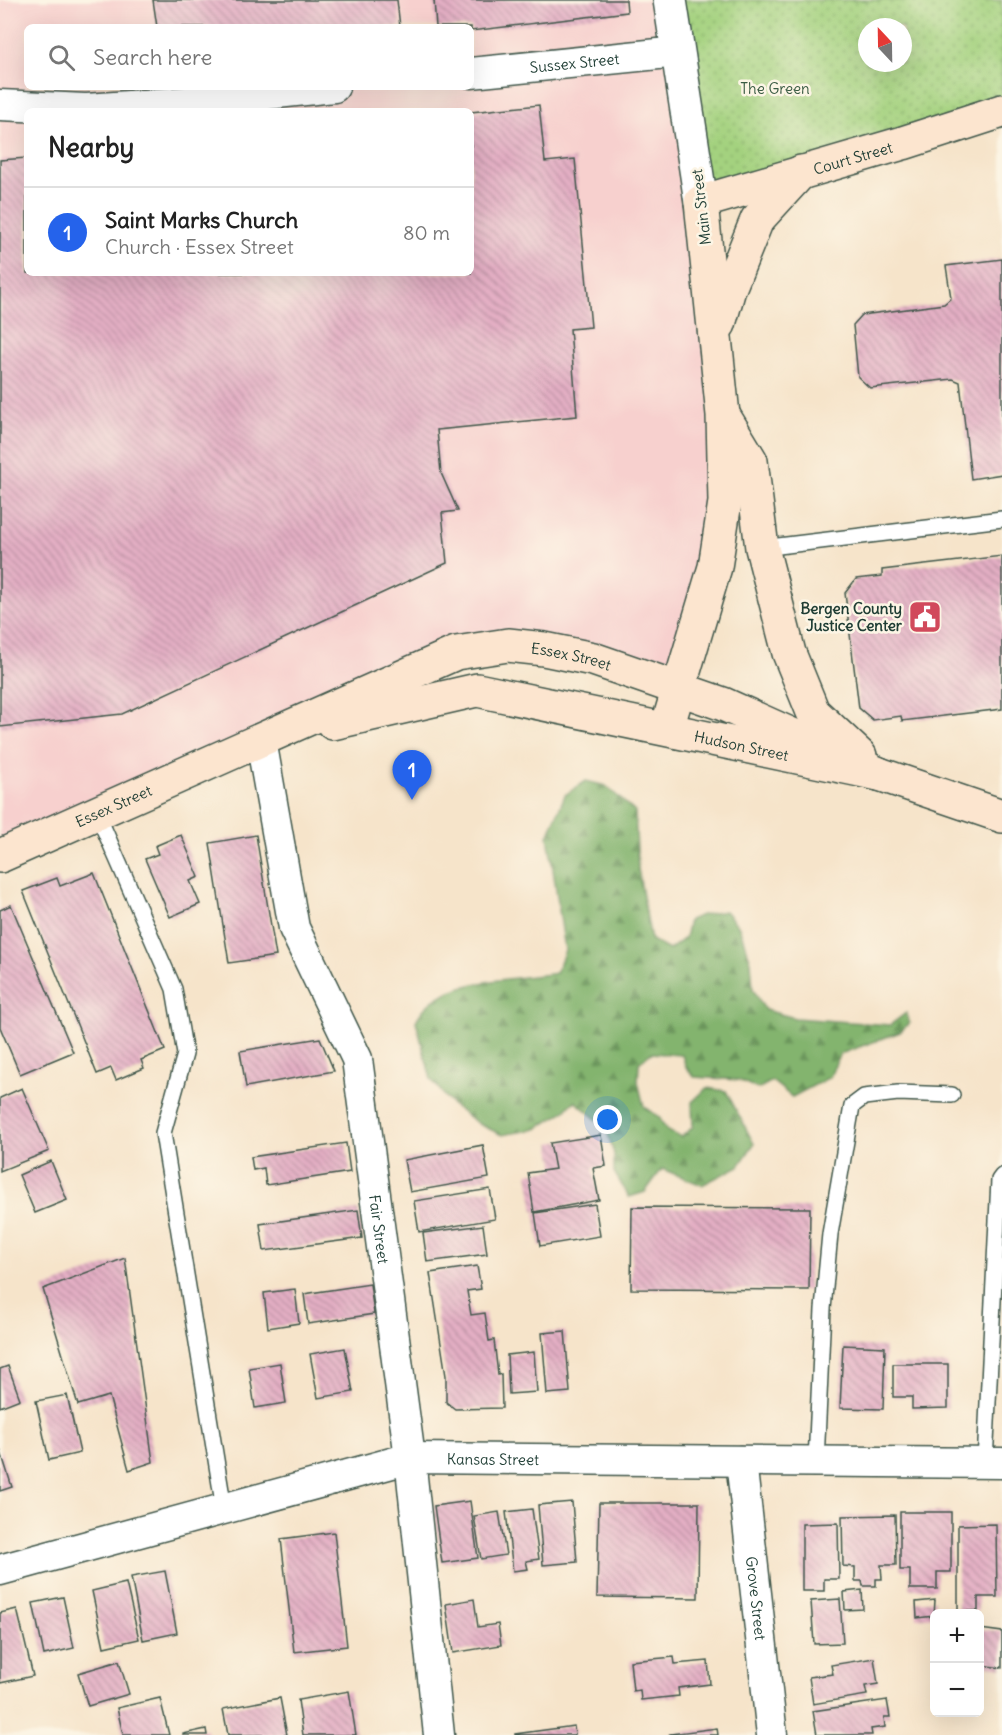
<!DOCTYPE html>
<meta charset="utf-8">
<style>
body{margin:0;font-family:Delius,sans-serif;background:#f2f2f2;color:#222}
.controls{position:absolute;right:18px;bottom:18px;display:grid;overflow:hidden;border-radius:9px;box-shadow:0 6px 24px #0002}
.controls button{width:54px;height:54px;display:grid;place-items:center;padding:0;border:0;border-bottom:2px solid #e0e0e0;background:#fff;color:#222;font:30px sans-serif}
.compass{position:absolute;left:858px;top:18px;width:54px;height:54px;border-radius:50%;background:#fff;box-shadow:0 6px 24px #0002;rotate:338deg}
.you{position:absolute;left:608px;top:1120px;width:21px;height:21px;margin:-15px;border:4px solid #fff;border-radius:50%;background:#1a73e8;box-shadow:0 0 0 9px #1a73e833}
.badge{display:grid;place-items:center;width:39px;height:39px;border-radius:50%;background:#2563eb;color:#fff;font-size:20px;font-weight:700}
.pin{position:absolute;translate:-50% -50px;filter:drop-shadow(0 2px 3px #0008)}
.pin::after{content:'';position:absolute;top:32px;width:21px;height:18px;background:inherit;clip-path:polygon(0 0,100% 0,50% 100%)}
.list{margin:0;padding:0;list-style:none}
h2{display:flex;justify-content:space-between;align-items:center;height:78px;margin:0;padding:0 24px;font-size:26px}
h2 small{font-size:20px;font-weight:400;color:#767676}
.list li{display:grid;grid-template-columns:39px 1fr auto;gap:18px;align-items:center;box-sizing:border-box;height:90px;padding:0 24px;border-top:2px solid #e0e0e0}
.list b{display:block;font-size:22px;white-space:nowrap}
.list p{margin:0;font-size:20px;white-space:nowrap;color:#767676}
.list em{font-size:20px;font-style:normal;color:#767676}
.icon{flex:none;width:33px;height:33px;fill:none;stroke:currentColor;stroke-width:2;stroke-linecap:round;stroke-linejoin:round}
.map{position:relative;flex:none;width:1002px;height:1735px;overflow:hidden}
.search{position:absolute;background:#fff;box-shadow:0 6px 24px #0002;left:24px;top:24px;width:450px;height:66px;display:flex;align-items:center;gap:15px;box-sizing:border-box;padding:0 21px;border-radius:9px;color:#767676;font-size:22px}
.panel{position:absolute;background:#fff;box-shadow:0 6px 24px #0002;left:24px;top:108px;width:450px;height:168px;border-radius:9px}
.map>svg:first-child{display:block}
.built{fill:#f7d0ce;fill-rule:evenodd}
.grass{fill:url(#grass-dots);stroke:#62885a;stroke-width:1.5;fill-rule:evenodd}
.forest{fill:url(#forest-firs);stroke:#517851;stroke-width:1.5}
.building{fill:url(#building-back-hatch)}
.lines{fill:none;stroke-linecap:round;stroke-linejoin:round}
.service-casing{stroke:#3f564a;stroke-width:18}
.minor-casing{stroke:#3f564a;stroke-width:33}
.tertiary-casing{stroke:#3f564a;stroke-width:36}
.secondary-casing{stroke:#3f564a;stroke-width:36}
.service{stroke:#fff;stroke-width:15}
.minor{stroke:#fff;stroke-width:30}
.tertiary{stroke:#fff;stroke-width:33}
.secondary{stroke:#fce5cf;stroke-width:33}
.labels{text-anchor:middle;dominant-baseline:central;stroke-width:5;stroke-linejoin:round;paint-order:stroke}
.street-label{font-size:15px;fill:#1f3d34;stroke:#fcf5e5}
.park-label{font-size:15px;fill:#3a5b43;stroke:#fcf5e5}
.poi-label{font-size:15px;font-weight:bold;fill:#1f3d34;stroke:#fcf5e5;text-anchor:end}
</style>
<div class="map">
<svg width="1002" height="1735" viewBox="0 0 1002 1735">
<defs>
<pattern id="grass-dots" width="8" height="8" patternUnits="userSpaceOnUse" patternTransform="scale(1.5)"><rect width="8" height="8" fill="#a4d27f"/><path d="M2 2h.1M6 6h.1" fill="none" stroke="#85ac69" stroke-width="1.8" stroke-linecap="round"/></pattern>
<pattern id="forest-firs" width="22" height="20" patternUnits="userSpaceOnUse" patternTransform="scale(1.5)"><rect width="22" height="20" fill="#83b46e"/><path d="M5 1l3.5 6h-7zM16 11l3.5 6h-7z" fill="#6b945b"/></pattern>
<pattern id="building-back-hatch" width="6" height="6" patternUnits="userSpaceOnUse" patternTransform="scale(1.5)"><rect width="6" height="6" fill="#e4afc4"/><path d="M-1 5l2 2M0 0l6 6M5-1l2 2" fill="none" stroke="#b890a0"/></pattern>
</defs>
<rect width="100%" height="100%" fill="#fcf5e5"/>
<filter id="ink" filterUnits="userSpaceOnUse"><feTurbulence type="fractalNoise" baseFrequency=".0167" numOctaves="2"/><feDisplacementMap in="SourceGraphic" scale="12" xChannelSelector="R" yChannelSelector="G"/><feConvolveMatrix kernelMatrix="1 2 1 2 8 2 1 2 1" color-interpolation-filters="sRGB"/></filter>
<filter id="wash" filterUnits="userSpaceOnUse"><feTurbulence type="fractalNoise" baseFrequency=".008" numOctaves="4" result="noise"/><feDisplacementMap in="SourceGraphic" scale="24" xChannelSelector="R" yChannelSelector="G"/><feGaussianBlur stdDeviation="1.35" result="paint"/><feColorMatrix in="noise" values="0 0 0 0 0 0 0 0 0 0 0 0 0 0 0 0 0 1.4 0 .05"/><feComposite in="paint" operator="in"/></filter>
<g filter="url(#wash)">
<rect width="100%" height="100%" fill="#f6e4ca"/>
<!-- built -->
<path class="built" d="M0,0H670L732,483L683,686L508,645L0,856ZM27,27H471V87H27ZM27,111H471V273H27Z"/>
<!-- grass -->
<path class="grass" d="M670,0H1002V106L701,202ZM867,27H903V63H867Z"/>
<!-- forest -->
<path class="forest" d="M586,781L606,786L635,812L638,869L651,940L669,950L685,938L689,920L702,915L725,911L739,927L751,962L753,989L765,1010L795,1018L890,1025L906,1013L909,1023L900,1032L840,1054L830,1077L792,1097L772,1081L758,1089L739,1080L694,1077L686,1067L682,1055L651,1053L639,1063L638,1082L644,1107L659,1117L667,1131L681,1137L693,1127L692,1102L707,1088L726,1091L754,1144L739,1166L702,1185L662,1169L645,1192L629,1197L614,1172V1154L606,1128L575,1101L562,1113L536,1129L502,1135L479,1124L452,1105L431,1079L416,1021C438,976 512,981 556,973L565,950L548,836L565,795Z"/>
<g id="blocks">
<!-- building -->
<g class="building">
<path d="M153,0H397L400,27H157Z"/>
<path d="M434,0H626L627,12L471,31V27H436Z"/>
<path d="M539,105L545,162L575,159L591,327L570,329L577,416L437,430L441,473L458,511L442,513L447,563L122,714L0,727V160L27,158V273H471V112Z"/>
<path d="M1002,259V474L971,479L960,382L953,379L870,388L858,377L853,325L862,315L944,304L951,298L946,266Z"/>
<path d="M1002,556V709L902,721L901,716L873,720L859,708L845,593L856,579L882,576V570Z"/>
<path d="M181,835L199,877L190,881L200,904L170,917L145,859L158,854L155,846Z"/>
<path d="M256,835L276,956L229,963L210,843Z"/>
<path d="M94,873L165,1050L141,1060L144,1068L116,1080L111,1068L97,1074L23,891L57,878L60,886Z"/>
<path d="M11,905L73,1052L20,1074L0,1027V910Z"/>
<path d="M320,1038L334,1071L246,1087L240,1051Z"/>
<path d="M22,1088L49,1151L0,1171V1098Z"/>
<path d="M601,1135L606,1166L593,1168L599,1200L534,1212L528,1173L555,1169L550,1143Z"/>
<path d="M346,1143L350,1172L266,1185L264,1168L253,1170L251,1157Z"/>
<path d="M483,1145L489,1178L410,1192L404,1160Z"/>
<path d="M51,1161L67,1200L35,1213L19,1175Z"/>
<path d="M490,1189L495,1219L419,1232L414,1201Z"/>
<path d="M595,1204L600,1236L540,1246L535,1213Z"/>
<path d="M632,1207L810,1208L809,1290L631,1289Z"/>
<path d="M358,1210L362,1238L264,1251L260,1224Z"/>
<path d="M483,1225L487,1254L427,1262L423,1233Z"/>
<path d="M125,1258L153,1462L129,1470L109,1396L78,1405L43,1289Z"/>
<path d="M477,1266L481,1289L467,1291L471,1315L485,1313L489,1341L494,1340L498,1375L501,1374L502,1408L455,1409L446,1402V1376L430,1273Z"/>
<path d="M370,1284L374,1314L308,1324L304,1294Z"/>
<path d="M295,1289L299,1323L268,1328L264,1293Z"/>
<path d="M565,1331L570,1392L547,1394L542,1333Z"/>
<path d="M843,1345L885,1347L883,1409L840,1408Z"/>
<path d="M345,1348L353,1392L318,1398L310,1354Z"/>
<path d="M534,1352L537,1392L509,1394L507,1355Z"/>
<path d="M280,1363L286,1403L255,1408L249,1368Z"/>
<path d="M893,1364H948V1408L912,1409V1397H893Z"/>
<path d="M8,1366L20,1399L0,1407V1369Z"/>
<path d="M67,1395L80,1453L49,1460L36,1401Z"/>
<path d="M0,1449L12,1487L0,1491Z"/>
<path d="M470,1501L478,1558L442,1563L434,1506Z"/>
<path d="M572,1502L577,1562L543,1565L538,1505Z"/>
<path d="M599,1503H699L698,1598L597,1597Z"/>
<path d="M532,1509L539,1559L526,1561L528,1569L513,1571L506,1512Z"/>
<path d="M499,1512L506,1555L481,1559L474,1516Z"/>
<path d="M900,1512H951V1572H937V1589H910V1570H900Z"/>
<path d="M895,1515L896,1565H881L882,1579H876V1586H863L862,1581H855V1567L843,1566L842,1516Z"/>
<path d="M838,1523L839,1579H824V1591H802V1524Z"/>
<path d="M996,1524L997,1597H978V1611H958V1525Z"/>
<path d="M334,1532L347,1646L294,1652L281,1539Z"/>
<path d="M165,1571L177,1633L143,1640L131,1577Z"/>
<path d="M126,1583L139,1639L104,1647L92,1591Z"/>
<path d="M862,1590L863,1609L845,1610L844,1592Z"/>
<path d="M63,1597L74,1648L44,1655L33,1603Z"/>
<path d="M474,1599L478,1627L498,1624L501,1645L453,1653L446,1604Z"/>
<path d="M840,1599L843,1643L814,1644L811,1601Z"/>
<path d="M935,1600L934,1616L917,1618L916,1602Z"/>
<path d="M17,1609L33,1676L0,1683V1613Z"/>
<path d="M980,1629L1002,1632V1668L980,1665Z"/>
<path d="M674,1657L675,1664L708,1661L710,1684L678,1688L679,1696L641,1700L640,1690L633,1691L630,1661Z"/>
<path d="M874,1658L878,1684L865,1686L867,1695L813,1704L809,1677L833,1674L831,1665Z"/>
<path d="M119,1661L129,1694L88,1706L78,1673Z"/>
<path d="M349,1691L356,1735H303L298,1700Z"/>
<path d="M160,1698L169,1735H123L117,1708Z"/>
<path d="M280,1698L287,1735H228L223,1709Z"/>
<path d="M887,1700L890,1717H884L885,1727L871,1729L872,1735H817L813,1711Z"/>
<path d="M574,1726L575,1735H515V1734Z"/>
<path d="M717,1728L718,1735H671L670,1734Z"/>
<path d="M206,1729L207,1735H183V1734Z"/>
</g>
</g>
</g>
<g filter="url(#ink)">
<use href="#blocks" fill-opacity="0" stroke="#3f564a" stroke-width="1.5"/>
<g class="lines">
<defs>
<g id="service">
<path d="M762,548L1002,519"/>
<path d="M97,813L174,989L185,1054L163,1133L224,1509"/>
<path d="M816,1462L823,1309L830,1234L852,1106L864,1097L898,1093L952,1095"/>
<path d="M985,1463L999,1180L1002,1176"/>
</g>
<g id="minor">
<path id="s1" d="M471,73L678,52"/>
<path d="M0,105L86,109L201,101L334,87"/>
<path id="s2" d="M261,740L294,928L357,1059L410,1458L439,1735"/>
<path id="s3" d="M741,1461L772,1735"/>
<path id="s4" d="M0,1570L410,1458L1002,1463"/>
</g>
<path id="tertiary" d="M670,0L701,202"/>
<g id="secondary">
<path d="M719,324L729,289L757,220L801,172"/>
<path d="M725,418L751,461L762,548L789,653L813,712L860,756"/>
<path id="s5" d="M333,723L477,690L879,774L1002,816"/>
<path id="s6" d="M667,728L715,567L725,502L723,415L701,202L903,143L1002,111"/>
<path id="s7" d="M0,856L456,653L508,645L544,649L593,659L723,704L879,774"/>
</g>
</defs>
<!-- service casing -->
<use href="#service" class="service-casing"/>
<!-- minor casing -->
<use href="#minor" class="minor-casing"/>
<!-- tertiary casing -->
<use href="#tertiary" class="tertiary-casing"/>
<!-- secondary casing -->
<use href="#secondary" class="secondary-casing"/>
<!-- service -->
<use href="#service" class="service"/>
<!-- minor -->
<use href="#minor" class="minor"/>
<!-- tertiary -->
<use href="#tertiary" class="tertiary"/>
<!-- secondary -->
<use href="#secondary" class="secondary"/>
</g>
</g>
<!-- icons -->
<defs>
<symbol id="civic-square" viewBox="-11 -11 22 22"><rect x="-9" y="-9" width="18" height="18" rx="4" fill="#d1495b" stroke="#fcf5e5"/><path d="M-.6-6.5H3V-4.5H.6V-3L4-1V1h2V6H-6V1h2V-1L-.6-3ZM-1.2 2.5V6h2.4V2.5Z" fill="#fff"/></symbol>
</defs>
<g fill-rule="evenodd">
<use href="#civic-square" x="906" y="598" width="38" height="38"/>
</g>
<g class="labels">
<!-- street labels -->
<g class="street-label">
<text stroke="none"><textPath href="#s1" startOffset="104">Sussex Street</textPath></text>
<text stroke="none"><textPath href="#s6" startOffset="693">Court Street</textPath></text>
<text transform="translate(701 207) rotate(-97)">Main Street</text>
<text stroke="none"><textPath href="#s7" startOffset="616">Essex Street</textPath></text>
<text stroke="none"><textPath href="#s5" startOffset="418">Hudson Street</textPath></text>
<text stroke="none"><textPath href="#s7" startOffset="124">Essex Street</textPath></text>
<text stroke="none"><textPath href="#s2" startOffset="508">Fair Street</textPath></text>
<text stroke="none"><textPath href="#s4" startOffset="508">Kansas Street</textPath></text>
<text stroke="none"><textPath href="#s3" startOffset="138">Grove Street</textPath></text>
</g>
<!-- park labels -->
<g class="park-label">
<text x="775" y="88">The Green</text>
</g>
<!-- poi labels -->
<g class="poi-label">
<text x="902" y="608">Bergen County<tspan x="902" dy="17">Justice Center</tspan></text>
</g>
</g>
</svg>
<div class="controls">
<button>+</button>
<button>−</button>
</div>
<svg class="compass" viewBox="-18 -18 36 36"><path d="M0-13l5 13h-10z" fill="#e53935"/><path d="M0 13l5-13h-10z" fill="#767676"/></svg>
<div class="you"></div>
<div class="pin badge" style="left:412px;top:800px">1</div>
<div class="search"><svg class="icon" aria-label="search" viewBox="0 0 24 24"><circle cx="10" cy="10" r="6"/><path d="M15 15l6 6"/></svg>Search here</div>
<section class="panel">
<h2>Nearby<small></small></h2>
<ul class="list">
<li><span class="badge">1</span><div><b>Saint Marks Church</b><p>Church · Essex Street</p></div><em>80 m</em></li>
</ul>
</section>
</div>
